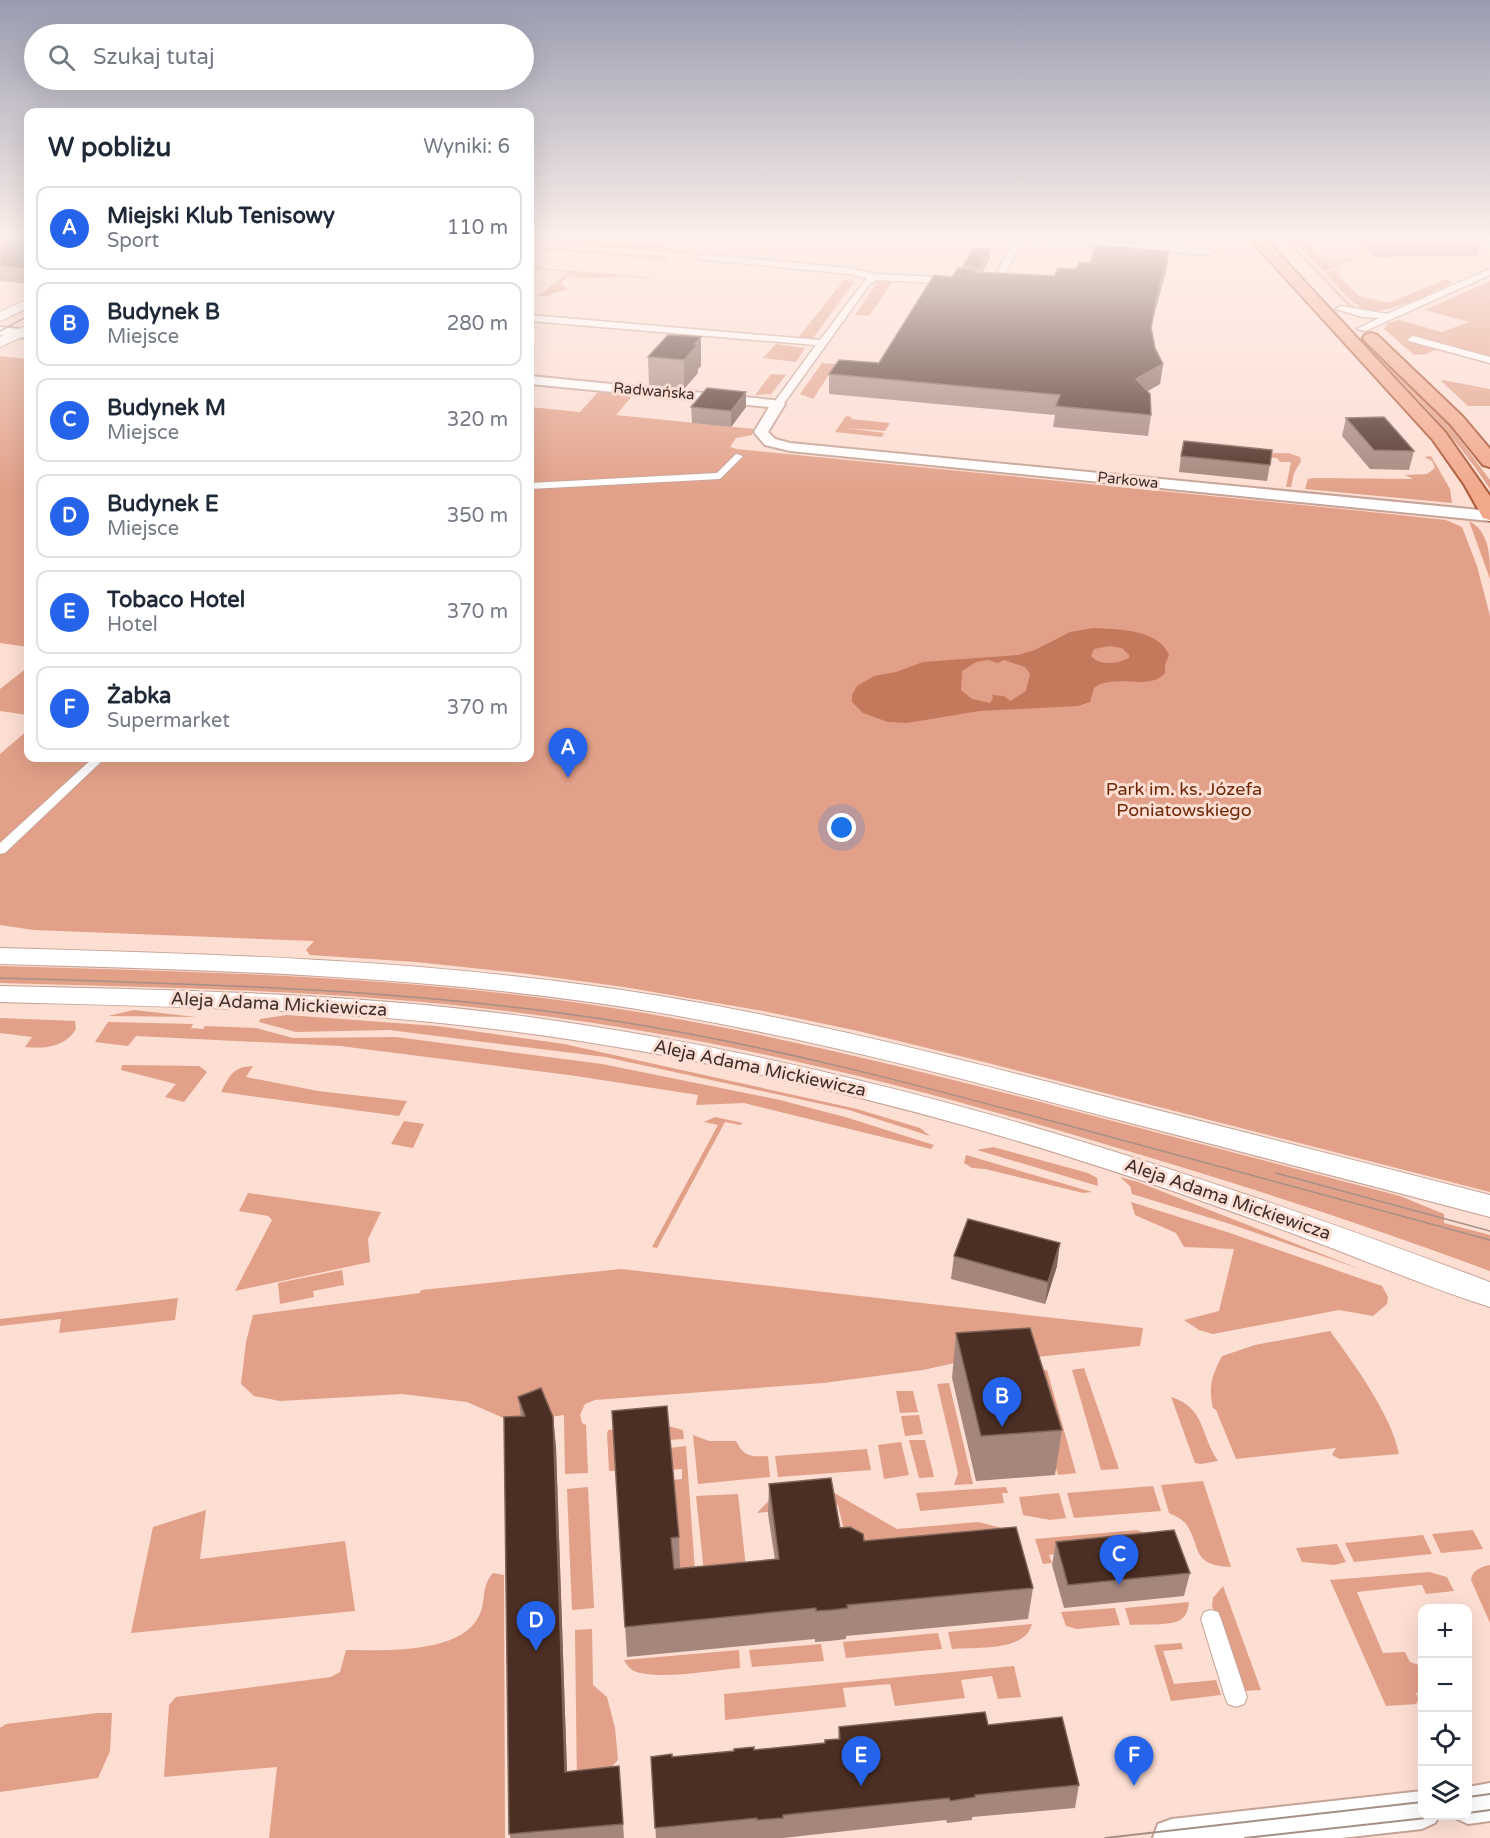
<!DOCTYPE html>
<html lang="pl">
<meta charset="utf-8">
<style>
body{margin:0;font-family:"Varela Round",sans-serif;background:#f6f6f7;color:#1f2937}
.controls{position:absolute;right:18px;bottom:18px;display:grid;overflow:hidden;border-radius:12px;box-shadow:0 6px 24px #0002}
.controls button{width:54px;height:54px;display:grid;place-items:center;padding:0;border:0;border-bottom:2px solid #e0e1e3;background:#fff;color:#1f2937;font:30px sans-serif}
.you{position:absolute;left:842px;top:828px;width:21px;height:21px;margin:-15px;border:4px solid #fff;border-radius:50%;background:#1a73e8;box-shadow:0 0 0 9px #1a73e833}
.badge{display:grid;place-items:center;width:39px;height:39px;border-radius:50%;background:#2563eb;color:#fff;font-size:20px;font-weight:700}
.pin{position:absolute;translate:-50% -50px;filter:drop-shadow(0 2px 3px #0008)}
.pin::after{content:'';position:absolute;top:32px;width:21px;height:18px;background:inherit;clip-path:polygon(0 0,100% 0,50% 100%)}
.list{margin:0;padding:0;list-style:none}
h2{display:flex;justify-content:space-between;align-items:center;height:78px;margin:0;padding:0 24px;font-size:26px}
h2 small{font-size:20px;font-weight:400;color:#747a83}
.list li{display:grid;grid-template-columns:39px 1fr auto;gap:18px;align-items:center;box-sizing:border-box;height:84px;margin:0 12px 12px;padding:0 12px;border:2px solid #e0e1e3;border-radius:12px}
.list b{display:block;font-size:22px;white-space:nowrap}
.list p{margin:0;font-size:20px;white-space:nowrap;color:#747a83}
.list em{font-size:20px;font-style:normal;color:#747a83}
.icon{flex:none;width:33px;height:33px;fill:none;stroke:currentColor;stroke-width:2;stroke-linecap:round;stroke-linejoin:round}
.map{position:relative;flex:none;width:1490px;height:1838px;overflow:hidden}
.search{position:absolute;background:#fff;box-shadow:0 6px 24px #0002;left:24px;top:24px;width:510px;height:66px;display:flex;align-items:center;gap:15px;box-sizing:border-box;padding:0 21px;border-radius:33px;color:#747a83;font-size:22px}
.panel{position:absolute;background:#fff;box-shadow:0 6px 24px #0002;left:24px;top:108px;width:510px;height:654px;border-radius:12px}
.map>svg:first-child{display:block}
.green{fill:#e2a088}
.water{fill:#c4795c;fill-rule:evenodd}
.lines{fill:none;stroke-linecap:round;stroke-linejoin:round}
.pedestrian-casing{stroke:#c6a396;stroke-width:2}
.minor-casing{stroke:#c6a396;stroke-width:3}
.tertiary-casing{stroke:#c6a396;stroke-width:4}
.secondary-casing{stroke:#c6a396;stroke-width:2}
.primary-casing{stroke:#ac5836;stroke-width:4}
.pedestrian{fill:#fff;fill-rule:evenodd}
.minor{fill:#fff;fill-rule:evenodd}
.tertiary{fill:#fff;fill-rule:evenodd}
.secondary{fill:#fff;fill-rule:evenodd}
.primary{fill:#f1a88b;fill-rule:evenodd}
.tram-far1{stroke:#a68f86;stroke-width:1.5}
.tram{stroke:#a68f86;stroke-width:2}
.wall{fill:#a4867c}
.shaded-wall{fill:#816458}
.building{fill:#4c2f24;stroke:#816458;stroke-width:1.5}
.labels{text-anchor:middle;dominant-baseline:central;stroke-width:6;stroke-linejoin:round;paint-order:stroke}
.far-street-label{font-size:15px;fill:#3d2f2a;stroke:#fdded3}
.park-label{font-size:18px;fill:#6e2909;stroke:#fdded3}
.street-label{font-size:18px;fill:#3d2f2a;stroke:#fdded3}
</style>
<div class="map">
<svg width="1490" height="1838" viewBox="0 0 1490 1838">
<rect width="100%" height="100%" fill="#fdded3"/>
<!-- green -->
<g class="green">
<path d="M530,237L651,244L702,255L530,242Z"/>
<path d="M1282,237H1286L1348,302L1360,310L1347,305Z"/>
<path d="M1291,237H1302L1321,257L1331,259L1358,258L1324,272Z"/>
<path d="M530,246L669,256L665,260L530,249Z"/>
<path d="M1362,260L1335,271L1341,272L1339,276L1359,296L1389,303L1446,279L1452,283C1433,292 1382,319 1363,309C1348,301 1337,285 1325,273Z"/>
<path d="M538,268L648,277L652,279L625,276L582,279L568,275L561,283L568,290L553,293L550,296H539L568,272L537,269L530,276V270Z"/>
<path d="M844,280L855,281L813,338H798Z"/>
<path d="M878,281H893L869,316L855,315Z"/>
<path d="M1490,281V358L1411,337L1408,340L1439,348L1426,354L1414,355L1384,329L1388,323L1399,320L1442,332L1469,322L1425,310Z"/>
<path d="M1358,338H1362L1452,429L1490,480V489C1453,432 1405,386 1358,338Z"/>
<path d="M776,344L805,348L796,362L763,358Z"/>
<path d="M0,356L28,359V647L0,643Z"/>
<path d="M822,363L836,364L813,399L800,394Z"/>
<path d="M771,374L786,375L771,394L755,395Z"/>
<path d="M1443,380L1490,389V406H1468L1441,381Z"/>
<path d="M598,392L633,395L616,415L754,429L752,435L736,438L730,447L737,449L1352,510L1446,520L1462,527L1477,566L1490,616V1192L984,1062L858,1031L763,1011L624,987L528,974L416,962L310,955L306,950L314,941L34,930L0,925V754L28,730V758H530V407L580,412Z"/>
<path d="M846,416L852,417L851,419L890,423L885,431L847,428L884,433L882,437L835,432Z"/>
<path d="M1288,453L1300,457L1301,461L1294,473L1291,487H1286L1291,462H1280L1277,458L1226,454Z"/>
<path d="M1431,456L1450,489L1452,503L1305,489L1308,479L1315,478L1413,479L1405,475L1427,474L1435,468L1432,461L1424,457Z"/>
<path d="M1469,521C1490,532 1490,557 1490,579Z"/>
<path d="M28,667V715L0,711V689Z"/>
<path d="M0,966C205,972 410,976 613,1008C767,1032 917,1070 1067,1109C1178,1138 1289,1167 1400,1196L1444,1214V1223L1490,1235V1271C1365,1224 1239,1184 1111,1146C912,1086 720,1037 513,1012C343,990 171,988 0,983Z"/>
<path d="M134,1010L196,1017L108,1016Z"/>
<path d="M287,1015L437,1026L564,1044L857,1109L920,1128L930,1136L849,1110L605,1057L389,1030L296,1032L259,1022L260,1019Z"/>
<path d="M0,1018L75,1021L76,1029C65,1047 45,1049 25,1047L32,1037L0,1033Z"/>
<path d="M108,1022L193,1024L191,1028L203,1029L205,1026L256,1028L293,1038L396,1037L602,1064L780,1100L845,1117L934,1145L931,1149L744,1103L696,1105L698,1095L576,1076L340,1046L136,1036L128,1046L95,1042Z"/>
<path d="M122,1065L199,1066L207,1072L184,1102L165,1097L176,1084L121,1070Z"/>
<path d="M253,1066L246,1077L318,1091L407,1101L399,1116L221,1092C230,1075 233,1067 253,1066Z"/>
<path d="M715,1117L743,1123L740,1125L725,1122L657,1248L652,1247L718,1125L704,1122Z"/>
<path d="M404,1121L424,1124L413,1148L391,1144Z"/>
<path d="M993,1147L1088,1173L1097,1178L1098,1186L977,1150Z"/>
<path d="M966,1155L1092,1192L1083,1193L985,1169L972,1168L964,1163Z"/>
<path d="M1120,1177L1138,1182L1360,1269L1230,1224L1132,1194L1130,1186Z"/>
<path d="M248,1193L381,1212L368,1239L370,1262L235,1291L272,1220L268,1216L239,1211Z"/>
<path d="M1131,1202L1227,1232L1382,1286L1388,1297L1387,1304L1373,1316L1339,1310L1213,1334L1199,1330L1184,1320L1219,1311L1234,1249L1184,1247L1176,1233L1135,1215Z"/>
<path d="M621,1269L1143,1328L1140,1346L982,1363L968,1360L923,1370L823,1383L595,1400L585,1404L580,1415L582,1423L586,1425L588,1473L565,1474L564,1415L544,1418L540,1408L508,1420L467,1402L402,1394L280,1401L254,1396L241,1384L246,1342L253,1315L420,1293L421,1290Z"/>
<path d="M342,1270L344,1285L313,1291L314,1297L280,1304L278,1283Z"/>
<path d="M178,1298L175,1320L59,1333L61,1319L0,1326V1319Z"/>
<path d="M1330,1331C1354,1364 1391,1414 1399,1454L1340,1459L1332,1455L1336,1448L1236,1459L1216,1410L1213,1408C1208,1387 1212,1375 1222,1356L1255,1345Z"/>
<path d="M1084,1368L1119,1469L1101,1470L1072,1370Z"/>
<path d="M1047,1370L1076,1473L1058,1475L1027,1372Z"/>
<path d="M949,1383L973,1484L954,1485L958,1473L937,1384Z"/>
<path d="M896,1391H913L918,1412L900,1413Z"/>
<path d="M1171,1397C1206,1408 1200,1435 1218,1461L1201,1464L1195,1463Z"/>
<path d="M919,1415L923,1434L905,1436L901,1416Z"/>
<path d="M664,1425L683,1430L684,1439L668,1440L616,1471H609L607,1434L608,1430Z"/>
<path d="M693,1435L709,1441H736C744,1457 751,1457 768,1456L770,1477L698,1484Z"/>
<path d="M909,1440H925L934,1477L919,1478Z"/>
<path d="M901,1442L909,1475L884,1479L878,1445Z"/>
<path d="M686,1446L696,1585L672,1568H679L672,1480L682,1479V1469L671,1470L669,1448Z"/>
<path d="M867,1449L871,1470L778,1477L775,1456Z"/>
<path d="M1203,1481L1231,1567C1190,1565 1202,1547 1186,1524C1182,1519 1175,1516 1169,1513L1161,1485Z"/>
<path d="M1153,1486L1161,1511L1074,1518L1067,1493Z"/>
<path d="M588,1487L594,1608L572,1610L567,1489Z"/>
<path d="M1006,1487L1008,1493H1002L1004,1503L920,1511L916,1493Z"/>
<path d="M829,1490L897,1529L978,1522L1010,1530L849,1552L838,1505L757,1513L776,1493Z"/>
<path d="M1059,1493L1066,1518L1050,1520L1023,1515L1019,1497Z"/>
<path d="M738,1494L746,1568L704,1572L696,1496Z"/>
<path d="M206,1510L200,1559L345,1541L355,1611L131,1633L153,1527Z"/>
<path d="M1137,1530L1167,1542L1049,1555L1052,1563L1043,1564L1035,1539Z"/>
<path d="M1473,1530L1483,1549L1441,1553L1432,1534Z"/>
<path d="M1423,1535L1432,1554L1354,1562L1345,1543Z"/>
<path d="M1337,1544L1346,1562L1334,1565L1302,1562L1296,1548Z"/>
<path d="M1490,1565V1623L1471,1580C1472,1570 1481,1567 1490,1565Z"/>
<path d="M1429,1572L1447,1577L1454,1591L1426,1594L1422,1585H1420L1357,1592L1383,1653L1405,1652L1410,1662L1422,1666V1692L1416,1693L1419,1701L1416,1702L1417,1704L1386,1706L1330,1580Z"/>
<path d="M493,1573L504,1575L505,1838H269L277,1767L164,1777L169,1705L176,1697L331,1677L340,1672L346,1650C381,1650 460,1655 479,1616C487,1600 480,1588 493,1573Z"/>
<path d="M1223,1586L1261,1690L1244,1691L1212,1606L1213,1598Z"/>
<path d="M1189,1602C1188,1609 1187,1616 1180,1620C1171,1626 1142,1624 1130,1625L1125,1608Z"/>
<path d="M1115,1608L1120,1625L1077,1629L1066,1626L1061,1612Z"/>
<path d="M1032,1624C1025,1652 977,1647 952,1649L948,1632Z"/>
<path d="M592,1629L593,1685L607,1697L615,1728L618,1760L604,1775L577,1788L575,1630Z"/>
<path d="M938,1633L942,1649L846,1658L843,1642Z"/>
<path d="M1181,1643L1183,1649L1163,1651L1174,1684L1216,1680L1221,1695L1171,1701L1154,1645Z"/>
<path d="M821,1644L824,1661L752,1667L749,1650Z"/>
<path d="M739,1650L740,1668C713,1670 667,1679 641,1673C632,1672 628,1667 624,1660Z"/>
<path d="M1014,1666L1021,1697L998,1699L992,1676L961,1680L965,1698L895,1706L890,1684L843,1688L846,1707L725,1720L724,1694Z"/>
<path d="M98,1713H112L110,1751L98,1778L0,1792V1728L6,1724Z"/>
</g>
<!-- water -->
<path class="water" d="M1093,628C1117,629 1159,629 1169,655L1165,665V673C1149,692 1115,672 1094,688L1090,702L1078,706L979,711L907,723L888,722L863,713L852,702V695L857,686L874,676L896,672L923,662L1018,655L1035,650L1070,632ZM1110,646L1122,648L1129,655V658C1117,664 1100,666 1091,656L1094,649ZM988,660L998,663L1004,660L1025,667L1030,674L1026,691L1010,701L1004,696L992,695L993,698L990,703L972,699L961,690L962,671L976,662Z"/>
<g class="lines">
<defs>
<g id="pedestrian">
<path d="M736,454L743,456L720,479L530,489V483L717,473Z"/>
<path d="M93,758H105L5,853L0,854V843Z"/>
<path d="M1211,1610L1218,1612L1221,1619L1247,1697L1244,1704L1236,1707L1228,1704L1225,1697L1201,1619L1204,1612Z"/>
</g>
<g id="minor">
<path d="M1016,237L1211,249L1215,252L1211,255L1022,241L1000,283L980,285V281L994,279Z"/>
<path d="M701,254L849,268L875,274L956,278L961,281L956,284L877,280L869,285L782,406L778,407L773,404L816,345L530,321V315L820,340L867,278L849,274L698,259L697,257Z"/>
<path d="M1490,269V275L1365,331L1357,329L1379,318L1363,317L1336,309L1341,306L1387,314Z"/>
<path d="M1413,336L1490,357V363L1409,341L1408,339Z"/>
</g>
<g id="tertiary">
<path d="M0,327L28,330V338L0,335Z"/>
<path d="M530,376L783,401L785,404L768,432L775,439L790,443L1490,511V521L790,451L765,445L754,432L769,407L530,384Z"/>
<path d="M1490,1783V1821L1468,1824L1455,1818L1453,1816H1468V1787Z"/>
<path d="M1422,1791V1816H1439L1435,1823L1422,1829L1341,1838H1153L1158,1824L1172,1819Z"/>
</g>
<g id="secondary">
<path d="M28,299V308L0,321V312Z"/>
<path d="M28,325V334L0,347V337Z"/>
<path d="M0,948C221,954 442,960 660,996C806,1020 948,1056 1091,1093C1224,1127 1357,1161 1490,1195V1217C1357,1182 1224,1147 1092,1113C949,1075 807,1038 661,1013C442,976 222,970 0,964Z"/>
<path d="M0,986C177,990 354,993 529,1017C862,1062 1176,1164 1490,1282V1307C1429,1288 1370,1262 1310,1240C1197,1198 1082,1159 966,1126C791,1077 612,1040 431,1022C287,1008 144,1006 0,1002Z"/>
</g>
<g id="primary">
<path d="M1248,237H1263L1445,432L1490,496V520L1483,518L1464,484L1433,440Z"/>
<path d="M1371,333L1377,335L1463,417L1490,449V467L1483,465L1451,425L1365,341L1363,338L1365,335Z"/>
</g>
</defs>
<!-- pedestrian casing -->
<use href="#pedestrian" class="pedestrian-casing"/>
<!-- minor casing -->
<use href="#minor" class="minor-casing"/>
<!-- tertiary casing -->
<use href="#tertiary" class="tertiary-casing"/>
<!-- secondary casing -->
<use href="#secondary" class="secondary-casing"/>
<!-- primary casing -->
<use href="#primary" class="primary-casing"/>
<!-- pedestrian -->
<use href="#pedestrian" class="pedestrian"/>
<!-- minor -->
<use href="#minor" class="minor"/>
<!-- tertiary -->
<use href="#tertiary" class="tertiary"/>
<!-- secondary -->
<use href="#secondary" class="secondary"/>
<!-- primary -->
<use href="#primary" class="primary"/>
<!-- tram-far1 -->
<g class="tram-far1">
<path d="M0,331L28,316"/>
<path d="M0,978C203,984 408,989 609,1020C765,1044 918,1085 1070,1126C1210,1164 1350,1202 1490,1240"/>
<path d="M1276,1173L1490,1231"/>
</g>
<!-- tram -->
<g class="tram">
<path d="M1468,1797L1490,1794"/>
<path d="M1468,1813L1490,1810"/>
<path d="M1105,1838L1422,1802"/>
<path d="M1245,1838L1444,1816"/>
</g>
</g>
<!-- wall -->
<g class="wall">
<path d="M0,237H28V284L0,281Z"/>
<path d="M1345,237H1480L1482,239L1478,256L1375,257L1358,240H1348Z"/>
<path d="M1169,251L1167,268L1153,319L1152,329L1155,348L1163,364L1160,384L1147,391L1151,415L1148,436L1053,427L1055,415L829,394V374L879,363L963,268L990,258L982,273L1054,276L1076,269L1090,263Z"/>
<path d="M701,337V366L698,369V373L684,389L649,385L648,357Z"/>
<path d="M691,407H746L731,427L692,423Z"/>
<path d="M1346,418L1414,451L1409,470L1370,469L1342,436Z"/>
<path d="M1181,456L1270,465L1267,481L1179,472Z"/>
<path d="M954,1256L1057,1266L1045,1304L951,1279Z"/>
<path d="M956,1333L1062,1430L1055,1475L976,1481L952,1378Z"/>
<path d="M518,1397L553,1417L556,1448L567,1772L619,1766L624,1838H510L521,1417Z"/>
<path d="M612,1411L679,1537L680,1568H674V1569L775,1560L768,1514L769,1484L840,1528L864,1541L1033,1588L1028,1619L846,1636V1639L830,1641L815,1642V1639L627,1657Z"/>
<path d="M1056,1542L1190,1573L1184,1596L1064,1608L1052,1565Z"/>
<path d="M988,1725L1079,1785L1075,1808L972,1817V1820L947,1823L946,1820L783,1838H656L651,1757H672L825,1743L838,1739L839,1727Z"/>
</g>
<!-- shaded-wall -->
<g class="shaded-wall">
<path d="M990,249V258L980,277V268Z"/>
<path d="M1169,251L1167,268L1153,319L1156,301Z"/>
<path d="M701,337V366L698,369V373L684,389V360Z"/>
<path d="M1163,364L1160,384L1134,399L1136,379Z"/>
<path d="M746,392V407L731,427V411Z"/>
<path d="M1060,1243L1057,1266L1045,1304L1048,1282Z"/>
<path d="M553,1417L556,1448L568,1802L565,1772Z"/>
</g>
<!-- building -->
<g class="building">
<path d="M0,237H28V269L0,266Z"/>
<path d="M1376,237H1480L1482,239H1378Z"/>
<path d="M1095,245L1169,251L1156,301L1151,328L1155,348L1163,364L1136,379L1150,394L1151,415L1056,406L1060,395L829,374L839,360L879,363L934,275L952,277L958,268L976,269L975,272L1054,276L1058,268L1076,269L1079,262L1090,263Z"/>
<path d="M973,248L990,249L980,268L963,267Z"/>
<path d="M668,335L701,337L695,344H698L684,360L648,357Z"/>
<path d="M707,388L746,392L731,411L691,407Z"/>
<path d="M1384,417L1414,451L1374,450L1346,418Z"/>
<path d="M1184,441L1272,450L1270,465L1181,456Z"/>
<path d="M968,1219L1060,1243L1048,1282L954,1256Z"/>
<path d="M1030,1328L1062,1430L981,1436L956,1333Z"/>
<path d="M541,1388L553,1417L565,1772L619,1766L623,1824L509,1834L504,1417L525,1416L518,1397Z"/>
<path d="M667,1406L679,1537L671,1538L674,1569L779,1559L769,1484L831,1478L840,1528L850,1527L863,1534L864,1541L1016,1527L1033,1588L847,1605L848,1608L831,1610L816,1611V1608L625,1627L612,1411Z"/>
<path d="M1174,1530L1190,1573L1068,1585L1056,1542Z"/>
<path d="M985,1712L988,1725L1062,1717L1079,1785L975,1795V1797L950,1801L949,1798L783,1815V1818L757,1820V1818L655,1828L651,1757L672,1754V1757L734,1751V1749L754,1747V1750L825,1743V1740L840,1739L839,1727Z"/>
</g>
<!-- sky -->
<linearGradient id="sky" x2="0" y2="1"><stop stop-color="#999cb0"/><stop offset="0.48" stop-color="#fef0eb"/><stop offset="1" stop-color="#fef0eb" stop-opacity="0"/></linearGradient>
<rect width="1490" height="494" fill="url(#sky)"/>
<g class="labels">
<!-- far-street labels -->
<g class="far-street-label">
<text transform="translate(654 391) rotate(5)">Radwańska</text>
<text transform="translate(1128 480) rotate(6)">Parkowa</text>
</g>
<!-- park labels -->
<g class="park-label">
<text x="1184" y="789">Park im. ks. Józefa<tspan x="1184" dy="21">Poniatowskiego</tspan></text>
</g>
<!-- street labels -->
<g class="street-label">
<text transform="translate(279 1004) rotate(3)">Aleja Adama Mickiewicza</text>
<text transform="translate(760 1068) rotate(12)">Aleja Adama Mickiewicza</text>
<text transform="translate(1228 1199) rotate(19)">Aleja Adama Mickiewicza</text>
</g>
</g>
</svg>
<div class="controls">
<button>+</button>
<button>−</button>
<button><svg class="icon" aria-label="locate" viewBox="0 0 24 24"><circle cx="12" cy="12" r="6"/><path d="M12 2v4M12 18v4M2 12h4M18 12h4"/></svg></button>
<button><svg class="icon" aria-label="layers" viewBox="0 0 24 24"><path d="M12 4l9 5-9 5-9-5zM3 14l9 5 9-5"/></svg></button>
</div>
<div class="you"></div>
<div class="pin badge" style="left:568px;top:778px">A</div>
<div class="pin badge" style="left:1002px;top:1427px">B</div>
<div class="pin badge" style="left:1119px;top:1585px">C</div>
<div class="pin badge" style="left:536px;top:1651px">D</div>
<div class="pin badge" style="left:861px;top:1786px">E</div>
<div class="pin badge" style="left:1134px;top:1786px">F</div>
<div class="search"><svg class="icon" aria-label="search" viewBox="0 0 24 24"><circle cx="10" cy="10" r="6"/><path d="M15 15l6 6"/></svg>Szukaj tutaj</div>
<section class="panel">
<h2>W pobliżu<small>Wyniki: 6</small></h2>
<ul class="list">
<li><span class="badge">A</span><div><b>Miejski Klub Tenisowy</b><p>Sport</p></div><em>110 m</em></li>
<li><span class="badge">B</span><div><b>Budynek B</b><p>Miejsce</p></div><em>280 m</em></li>
<li><span class="badge">C</span><div><b>Budynek M</b><p>Miejsce</p></div><em>320 m</em></li>
<li><span class="badge">D</span><div><b>Budynek E</b><p>Miejsce</p></div><em>350 m</em></li>
<li><span class="badge">E</span><div><b>Tobaco Hotel</b><p>Hotel</p></div><em>370 m</em></li>
<li><span class="badge">F</span><div><b>Żabka</b><p>Supermarket</p></div><em>370 m</em></li>
</ul>
</section>
</div>
